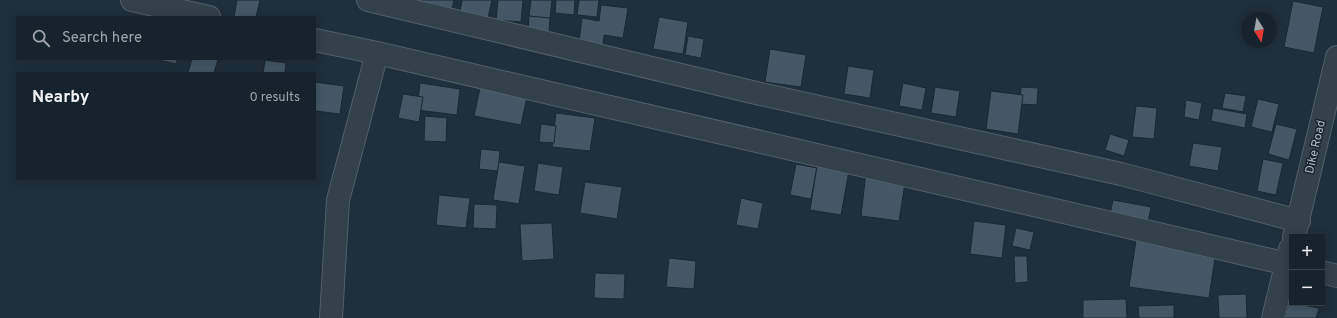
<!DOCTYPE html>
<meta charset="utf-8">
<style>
body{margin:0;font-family:Overpass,sans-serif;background:#242f38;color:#f1f3f6}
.controls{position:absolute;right:12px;bottom:12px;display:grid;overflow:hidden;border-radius:0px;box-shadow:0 2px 10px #0003}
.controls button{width:36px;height:36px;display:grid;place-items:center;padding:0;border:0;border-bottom:1px solid #364048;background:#17232c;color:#f1f3f6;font:20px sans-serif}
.compass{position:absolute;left:1241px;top:12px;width:36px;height:36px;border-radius:50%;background:#17232c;box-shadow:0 2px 10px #0003;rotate:169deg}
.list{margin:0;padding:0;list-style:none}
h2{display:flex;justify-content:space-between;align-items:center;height:52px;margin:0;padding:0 16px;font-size:17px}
h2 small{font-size:13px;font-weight:400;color:#9ea4a9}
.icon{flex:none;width:22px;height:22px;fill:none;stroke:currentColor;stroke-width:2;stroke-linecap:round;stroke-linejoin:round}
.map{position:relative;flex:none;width:1337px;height:318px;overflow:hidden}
.search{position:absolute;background:#17232c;box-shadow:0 2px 10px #0003;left:16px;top:16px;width:300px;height:44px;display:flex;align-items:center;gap:10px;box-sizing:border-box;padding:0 14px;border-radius:0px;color:#9ea4a9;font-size:15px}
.panel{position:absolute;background:#17232c;box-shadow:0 2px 10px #0003;left:16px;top:72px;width:300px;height:108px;border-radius:0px}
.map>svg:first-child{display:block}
.building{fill:#455765;stroke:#1b2832}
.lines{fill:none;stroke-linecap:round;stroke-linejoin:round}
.minor-casing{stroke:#515f69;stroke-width:24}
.minor{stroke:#33414b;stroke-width:22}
.labels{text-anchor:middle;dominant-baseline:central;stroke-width:3;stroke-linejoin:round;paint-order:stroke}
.street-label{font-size:12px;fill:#aebcc8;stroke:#192630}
</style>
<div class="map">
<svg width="1337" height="318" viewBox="0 0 1337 318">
<rect width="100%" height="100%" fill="#1f2f3b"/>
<!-- building -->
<g class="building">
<path d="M237,0H260L256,17H234Z"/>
<path d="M400,0H454L450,16Z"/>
<path d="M462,0H492L488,18L460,12Z"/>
<path d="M498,0H523L521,22L496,20Z"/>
<path d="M531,0H552L550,19L529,16Z"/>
<path d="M556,0H575L574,15L555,13Z"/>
<path d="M579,0H599L597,17L577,15Z"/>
<path d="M1293,1L1323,7L1314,53L1284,47Z"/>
<path d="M601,5L628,8L623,38L604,35L603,46L579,43L582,18L599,21Z"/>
<path d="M529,16L550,18L549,32L528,30Z"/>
<path d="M659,17L688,22L683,54L653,49Z"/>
<path d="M688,36L704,39L701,58L685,55Z"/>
<path d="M770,49L806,55L801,87L765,82Z"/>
<path d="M154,59H177L176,64Z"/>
<path d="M192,59H218L214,73H188Z"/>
<path d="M265,60L286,63L285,73H263Z"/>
<path d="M848,66L874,70L870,98L844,94Z"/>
<path d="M315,82L344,86L340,114L315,111Z"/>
<path d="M420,83L460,89L457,115L417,110Z"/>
<path d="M903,83L926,88L922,110L899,106Z"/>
<path d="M935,87L960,91L956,117L931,113Z"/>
<path d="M1021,87L1038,88L1037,105L1020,104Z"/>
<path d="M480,88L527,97L521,125L474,116Z"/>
<path d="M991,91L1023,95L1018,134L986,129Z"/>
<path d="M1225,93L1246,96L1243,112L1222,108Z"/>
<path d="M403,94L423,97L419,122L398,118Z"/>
<path d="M1258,99L1279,104L1272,132L1251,127Z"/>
<path d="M1186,100L1202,103L1199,120L1184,117Z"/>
<path d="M1136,106L1157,108L1154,139L1132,137Z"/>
<path d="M1213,108L1247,114L1245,128L1211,121Z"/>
<path d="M556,113L595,118L590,151L552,147Z"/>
<path d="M425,116L447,118L446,142L424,141Z"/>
<path d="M541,124L556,126L554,143L539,142Z"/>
<path d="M1276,124L1297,129L1289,160L1268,154Z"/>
<path d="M1110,134L1129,140L1124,156L1105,150Z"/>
<path d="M1193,143L1222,147L1218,171L1189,166Z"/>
<path d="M481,149L500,151L498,171L479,169Z"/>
<path d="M1263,159L1283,163L1276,195L1257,191Z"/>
<path d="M499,162L525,166L519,204L493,200Z"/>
<path d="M538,163L563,167L559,195L534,191Z"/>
<path d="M796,164L817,168L811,199L790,195Z"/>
<path d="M817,166L849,171L841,215L810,210Z"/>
<path d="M866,172L906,177L899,221L861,216Z"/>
<path d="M585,182L622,187L617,219L580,213Z"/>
<path d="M439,195L470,198L466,228L436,225Z"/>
<path d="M741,198L763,203L758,229L736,225Z"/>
<path d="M1113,200L1151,207L1147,227L1109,219Z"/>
<path d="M474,204L497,205L496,229L473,228Z"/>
<path d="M974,221L1006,225L1002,258L970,254Z"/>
<path d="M552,223L554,259L522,261L520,224Z"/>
<path d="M1016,228L1034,232L1030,250L1012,246Z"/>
<path d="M1136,240L1216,251L1209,298L1129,287Z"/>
<path d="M1014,256H1027L1028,282L1015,283Z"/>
<path d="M669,258L696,261L694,289L666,287Z"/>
<path d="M595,273L625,274L624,299L594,298Z"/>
<path d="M1246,294L1247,318H1219L1218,295Z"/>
<path d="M1126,299L1127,318H1083V300Z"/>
<path d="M1289,301L1292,302V303L1319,308L1316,318H1285Z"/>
<path d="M1174,305V318H1139L1138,306Z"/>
</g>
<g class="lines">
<defs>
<g id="minor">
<path d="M132,0L209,17"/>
<path d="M368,0L752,92L1121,174L1299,221"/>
<path d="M315,40L377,53L1292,265"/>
<path d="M1294,237L1337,57"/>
<path d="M1322,272L1337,276"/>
<path d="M331,318L338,200L377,53"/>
<path d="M1273,318L1290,249"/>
</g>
</defs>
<!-- minor casing -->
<use href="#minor" class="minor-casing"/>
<!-- minor -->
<use href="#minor" class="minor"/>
</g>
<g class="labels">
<!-- street labels -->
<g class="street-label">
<text transform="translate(1316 147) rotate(-77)">Dike Road</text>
</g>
</g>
</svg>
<div class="controls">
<button>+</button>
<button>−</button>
</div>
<svg class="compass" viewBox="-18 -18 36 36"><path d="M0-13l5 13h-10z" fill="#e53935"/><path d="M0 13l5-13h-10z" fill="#9ea4a9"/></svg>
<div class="search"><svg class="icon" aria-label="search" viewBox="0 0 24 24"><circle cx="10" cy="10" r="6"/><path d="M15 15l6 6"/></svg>Search here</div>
<section class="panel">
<h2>Nearby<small>0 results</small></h2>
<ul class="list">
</ul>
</section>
</div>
